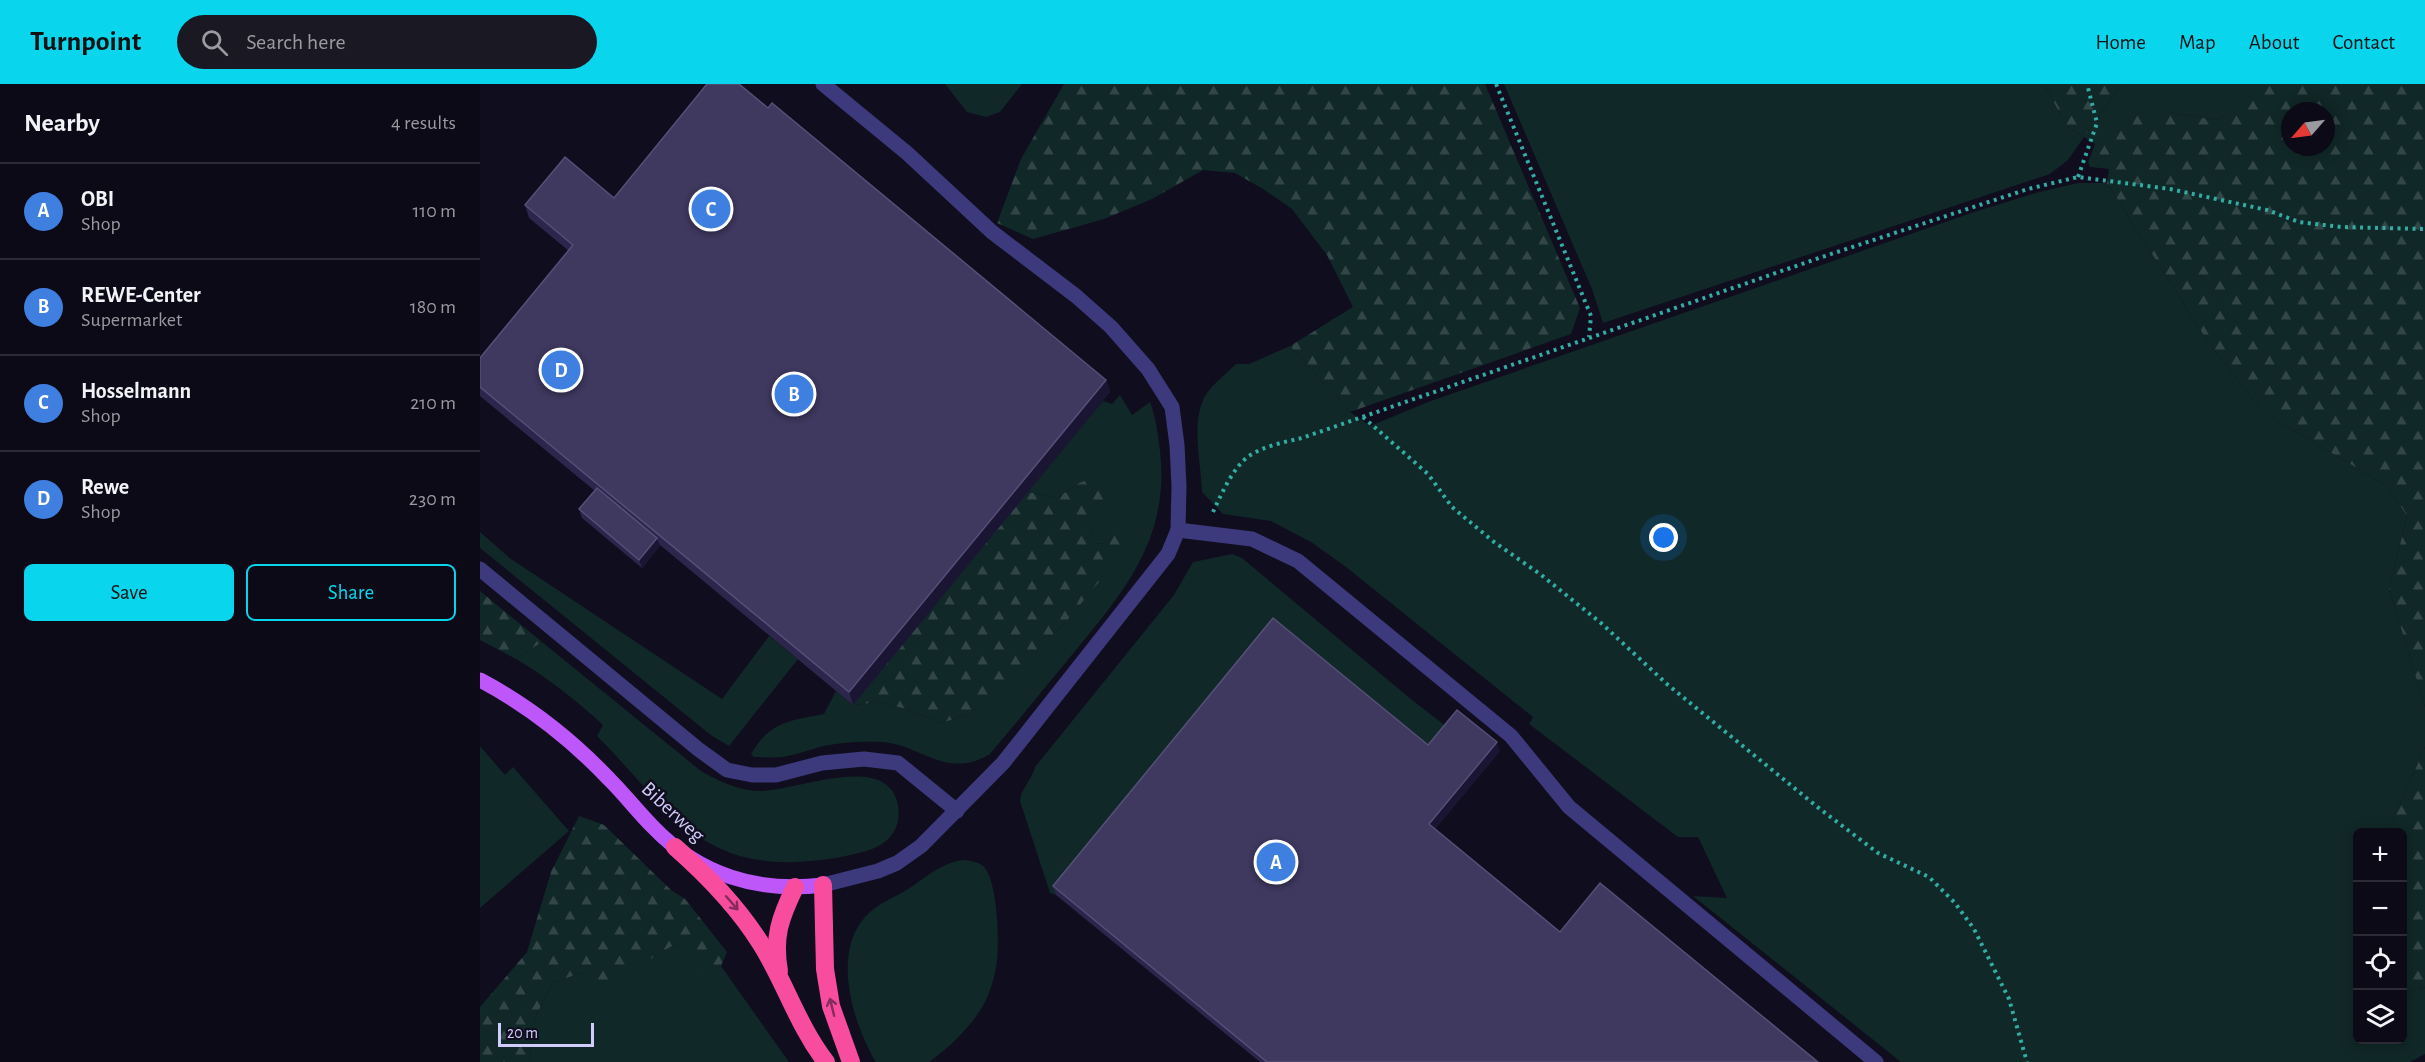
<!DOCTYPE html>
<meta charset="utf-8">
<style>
body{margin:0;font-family:"Alegreya Sans",sans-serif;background:#1a1823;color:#f1f3f6}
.controls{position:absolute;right:18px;bottom:18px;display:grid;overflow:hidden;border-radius:9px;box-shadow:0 3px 15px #0003}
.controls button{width:54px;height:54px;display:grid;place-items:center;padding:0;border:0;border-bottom:2px solid #2c2b35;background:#0c0a16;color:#f1f3f6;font:30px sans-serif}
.compass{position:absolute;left:1801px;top:18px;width:54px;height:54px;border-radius:50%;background:#0c0a16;box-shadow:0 3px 15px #0003;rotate:242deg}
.scale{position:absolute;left:18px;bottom:15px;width:96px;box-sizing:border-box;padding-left:6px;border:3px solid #d2ccfd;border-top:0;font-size:16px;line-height:21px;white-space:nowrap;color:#d2ccfd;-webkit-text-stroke:4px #100d1e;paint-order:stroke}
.you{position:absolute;left:1184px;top:454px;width:21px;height:21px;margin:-15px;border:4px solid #fff;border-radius:50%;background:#1a73e8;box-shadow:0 0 0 9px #1a73e833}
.badge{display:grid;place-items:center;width:39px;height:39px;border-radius:50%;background:#09d5ed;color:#fff;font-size:20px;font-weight:700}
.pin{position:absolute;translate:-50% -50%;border:3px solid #fff;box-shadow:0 2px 6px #0006}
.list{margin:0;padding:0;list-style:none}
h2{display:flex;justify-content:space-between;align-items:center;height:78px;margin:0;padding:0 24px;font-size:26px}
h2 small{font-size:20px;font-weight:400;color:#9a9aa1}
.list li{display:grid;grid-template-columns:39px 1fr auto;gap:18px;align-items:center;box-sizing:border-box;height:96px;padding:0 24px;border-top:2px solid #2c2b35}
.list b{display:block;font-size:22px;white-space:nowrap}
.list p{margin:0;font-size:20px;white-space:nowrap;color:#9a9aa1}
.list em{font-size:20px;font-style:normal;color:#9a9aa1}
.actions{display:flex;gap:12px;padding:18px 24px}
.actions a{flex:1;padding:14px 0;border:2px solid #09d5ed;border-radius:9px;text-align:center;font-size:21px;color:#09d5ed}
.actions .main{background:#09d5ed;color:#111}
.icon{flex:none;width:33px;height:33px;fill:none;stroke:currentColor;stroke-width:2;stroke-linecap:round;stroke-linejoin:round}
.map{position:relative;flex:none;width:1945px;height:978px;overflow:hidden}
header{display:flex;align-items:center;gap:36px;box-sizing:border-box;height:84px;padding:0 30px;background:#09d5ed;color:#111}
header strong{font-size:28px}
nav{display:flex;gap:33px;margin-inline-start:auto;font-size:21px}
.search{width:420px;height:54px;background:#1a1823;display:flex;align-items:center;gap:15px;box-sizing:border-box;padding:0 21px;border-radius:33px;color:#9a9aa1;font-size:22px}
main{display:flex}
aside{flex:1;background:#0c0a16}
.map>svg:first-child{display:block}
.green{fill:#102827}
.forest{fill:url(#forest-firs);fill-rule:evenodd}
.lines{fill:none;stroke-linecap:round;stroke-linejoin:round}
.path{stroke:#32aca4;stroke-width:4;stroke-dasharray:3 4.5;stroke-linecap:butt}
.minor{stroke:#3c3a7c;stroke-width:15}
.major{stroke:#bd57f9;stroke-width:15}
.highway{stroke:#f84c9e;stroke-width:18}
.wall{fill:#2d264c}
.shaded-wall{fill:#1a1532}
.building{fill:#3f385f;stroke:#564f78;stroke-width:1.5}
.oneway{stroke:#842c5e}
.labels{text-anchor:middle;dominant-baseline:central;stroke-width:5;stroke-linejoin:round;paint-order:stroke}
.street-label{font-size:21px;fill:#d2ccfd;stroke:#100d1e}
</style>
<header>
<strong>Turnpoint</strong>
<div class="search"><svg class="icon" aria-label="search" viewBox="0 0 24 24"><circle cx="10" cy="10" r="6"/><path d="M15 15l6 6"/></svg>Search here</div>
<nav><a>Home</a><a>Map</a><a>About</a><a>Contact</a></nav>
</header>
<main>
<aside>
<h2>Nearby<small>4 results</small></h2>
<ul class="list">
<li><span class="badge" style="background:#3f7fe0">A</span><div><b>OBI</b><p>Shop</p></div><em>110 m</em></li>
<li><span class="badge" style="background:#3f7fe0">B</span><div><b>REWE-Center</b><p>Supermarket</p></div><em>180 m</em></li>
<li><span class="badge" style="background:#3f7fe0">C</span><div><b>Hosselmann</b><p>Shop</p></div><em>210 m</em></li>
<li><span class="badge" style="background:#3f7fe0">D</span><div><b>Rewe</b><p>Shop</p></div><em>230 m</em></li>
</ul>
<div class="actions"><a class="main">Save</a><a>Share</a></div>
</aside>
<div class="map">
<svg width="1945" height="978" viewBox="0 0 1945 978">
<defs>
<pattern id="forest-firs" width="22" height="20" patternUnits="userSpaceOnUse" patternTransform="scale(1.5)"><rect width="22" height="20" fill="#102827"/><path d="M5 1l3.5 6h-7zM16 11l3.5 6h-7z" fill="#324647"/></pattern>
</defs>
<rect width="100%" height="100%" fill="#100d1e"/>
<!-- green -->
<g class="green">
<path d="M465,0H542L520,28L506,33L487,28Z"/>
<path d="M1024,0H1564L1586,41L1604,53L1642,0H1767L1768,23L1736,36L1688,28L1629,85L1610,83L1608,78L1615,60L1604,53L1588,76L1570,90L1123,239L1112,205Z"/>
<path d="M1598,99H1627L1728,258L1783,328L1907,402L1927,432L1909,505L1945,623V663L1908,748H1878V956H1922L1923,911L1945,903V970L1930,978H1421L1213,812L1247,814L1218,753H1198L1049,640L1053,633L866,483L831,458L791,437L743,430L722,408C721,379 711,341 724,314C730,302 746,290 756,280H769L810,262L870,328L890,342L948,318L1494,128L1559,108Z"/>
<path d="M640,311L652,331L670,318C676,334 678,350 680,367C690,455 644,508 591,572C564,605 537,638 510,670C467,696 443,662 403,658C384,657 362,658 343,662C329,666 316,671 302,673C293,674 284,673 274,673L271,670C290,637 310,637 344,630L356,607L373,621L399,618L426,625L462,639L491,629L584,540L624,459L615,460L612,443L624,419L599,399L577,414L548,408L623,317L632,320Z"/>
<path d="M0,448L31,475L242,615L289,552L318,575L249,662L232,652L0,464Z"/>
<path d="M752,470L762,474L932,616L971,646L951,670L796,543L576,811L570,809L540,717C541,704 552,696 555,683L694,511L713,478Z"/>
<path d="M62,558L221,687C238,697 256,705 276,707C312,709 399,669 416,714C420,726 420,738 413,749C405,762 389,767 374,770C355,775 335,777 316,778C214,782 181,716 117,652L123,641C96,616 68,594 36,575Z"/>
<path d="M0,662L25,691L33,683L89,747L0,824Z"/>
<path d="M484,776C492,777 500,778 505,784C518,801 520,863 516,883C514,895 510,908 505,918C493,941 470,963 449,978H396C373,940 351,869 386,832C398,819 414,814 428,805C447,793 462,778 484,776Z"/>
<path d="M197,859L224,888L241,882L309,978H49L55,934L72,899L101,889L124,902Z"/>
</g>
<!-- forest -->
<g class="forest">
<path d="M584,0H1005L1100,224L1091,250L870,328L810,262L873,223L847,171L812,125L783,105L755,89L723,86L672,115L624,135L553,155L517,139L541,75Z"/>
<path d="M1564,0H1642L1604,53L1586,41Z"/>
<path d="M1767,0H1945V623L1909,505L1927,432L1907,402L1783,328L1728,258L1627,99L1629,85L1620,74L1619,65L1624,53L1652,29L1688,28L1736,36L1767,23ZM1810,27H1846V63H1810Z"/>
<path d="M614,393L626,394L624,419L612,444L616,460L624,459L632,449L640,451L644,458L638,475L584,540L528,595L491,629L462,639L426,625L399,618L373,621L548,408L577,414L599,399Z"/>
<path d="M0,507L62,558L36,575L0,556Z"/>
<path d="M1945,663V903L1923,911L1922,748H1908Z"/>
<path d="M99,732L124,741L191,806L205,815L247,868L241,882L224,889L197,859L124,903L101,889L72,899L55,934L49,978H0V923L47,868L71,788Z"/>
</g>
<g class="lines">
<!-- path -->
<g class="path">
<path d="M1016,0L1111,232L1109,253"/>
<path d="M1598,93L1617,39L1607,0"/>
<path d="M883,333L948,390L972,423L1014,458L1060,490L1121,539L1188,601L1340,725L1398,769L1449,793L1475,819L1494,845L1529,915L1547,978"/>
<path d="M733,428C741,411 753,383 769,372C784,362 804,358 822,354L1339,174L1548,105L1598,93L1690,105L1787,126L1819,138L1861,143L1945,145"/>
</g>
<!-- minor -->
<g class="minor">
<path d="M343,0L427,69L512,148L596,212L631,243L668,285L692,323L697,361L699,402L698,446L688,470L523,679L441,762L417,779L398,787L343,801"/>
<path d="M698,446L772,455L818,477L1031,652L1089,723L1396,978"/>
<path d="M0,485L218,665L247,686L272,691H296L342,679L384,675L418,679L477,727"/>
</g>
<!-- major -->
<path class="major" d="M0,596C49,622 92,656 130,696C145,711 158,728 173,743C219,791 278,809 343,801"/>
<!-- highway -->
<g class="highway">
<path d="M195,763C228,792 258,823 281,860C305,898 318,942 346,978"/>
<path d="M343,801L345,885L351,922L371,978"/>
<path d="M299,887C293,853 300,834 315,803"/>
</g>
</g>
<!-- wall -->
<g class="wall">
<path d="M288,24L626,296L630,308L373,621L180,461V462L162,484L102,434L99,425L115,407L0,312V274L89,167L49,134L45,121L134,114Z"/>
<path d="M948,661L1020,667L955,745L1080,848L1338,978H780L576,811L573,802Z"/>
</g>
<!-- shaded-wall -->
<g class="shaded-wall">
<path d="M626,296L630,308L373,621L369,608Z"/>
<path d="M177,454L180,462L162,484L159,476Z"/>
<path d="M1017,658L1020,667L952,749L949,740Z"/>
</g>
<!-- building -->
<g class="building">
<path d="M227,0H259L288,24L292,19L626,296L369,608L0,303V274L93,161L45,121L85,73L134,114Z"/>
<path d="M117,404L177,454L159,476L99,425Z"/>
<path d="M793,534L948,661L977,626L1017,658L949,740L1080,848L1120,799L1338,978H787L573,802Z"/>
</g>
<!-- one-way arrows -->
<defs><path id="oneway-shaft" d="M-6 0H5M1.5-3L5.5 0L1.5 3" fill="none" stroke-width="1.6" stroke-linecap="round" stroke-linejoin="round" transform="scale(1.5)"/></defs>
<g class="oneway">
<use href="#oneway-shaft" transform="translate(252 819) rotate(49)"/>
<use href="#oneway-shaft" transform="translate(352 923) rotate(-104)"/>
</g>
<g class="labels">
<!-- street labels -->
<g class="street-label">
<text transform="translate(193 728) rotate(43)">Biberweg</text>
</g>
</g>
</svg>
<div class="controls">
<button>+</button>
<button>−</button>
<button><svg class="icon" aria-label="locate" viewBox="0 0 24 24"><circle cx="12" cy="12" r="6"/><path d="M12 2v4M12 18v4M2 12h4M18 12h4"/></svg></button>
<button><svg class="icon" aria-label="layers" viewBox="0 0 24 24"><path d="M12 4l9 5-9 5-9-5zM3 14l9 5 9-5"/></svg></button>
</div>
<svg class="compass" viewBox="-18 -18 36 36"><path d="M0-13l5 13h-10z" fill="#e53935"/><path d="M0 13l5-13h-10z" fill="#9a9aa1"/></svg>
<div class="scale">20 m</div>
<div class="you"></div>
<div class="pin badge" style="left:796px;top:778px;background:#3f7fe0">A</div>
<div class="pin badge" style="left:314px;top:310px;background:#3f7fe0">B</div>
<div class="pin badge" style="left:231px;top:125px;background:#3f7fe0">C</div>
<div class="pin badge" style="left:81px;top:286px;background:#3f7fe0">D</div>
</div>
</main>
